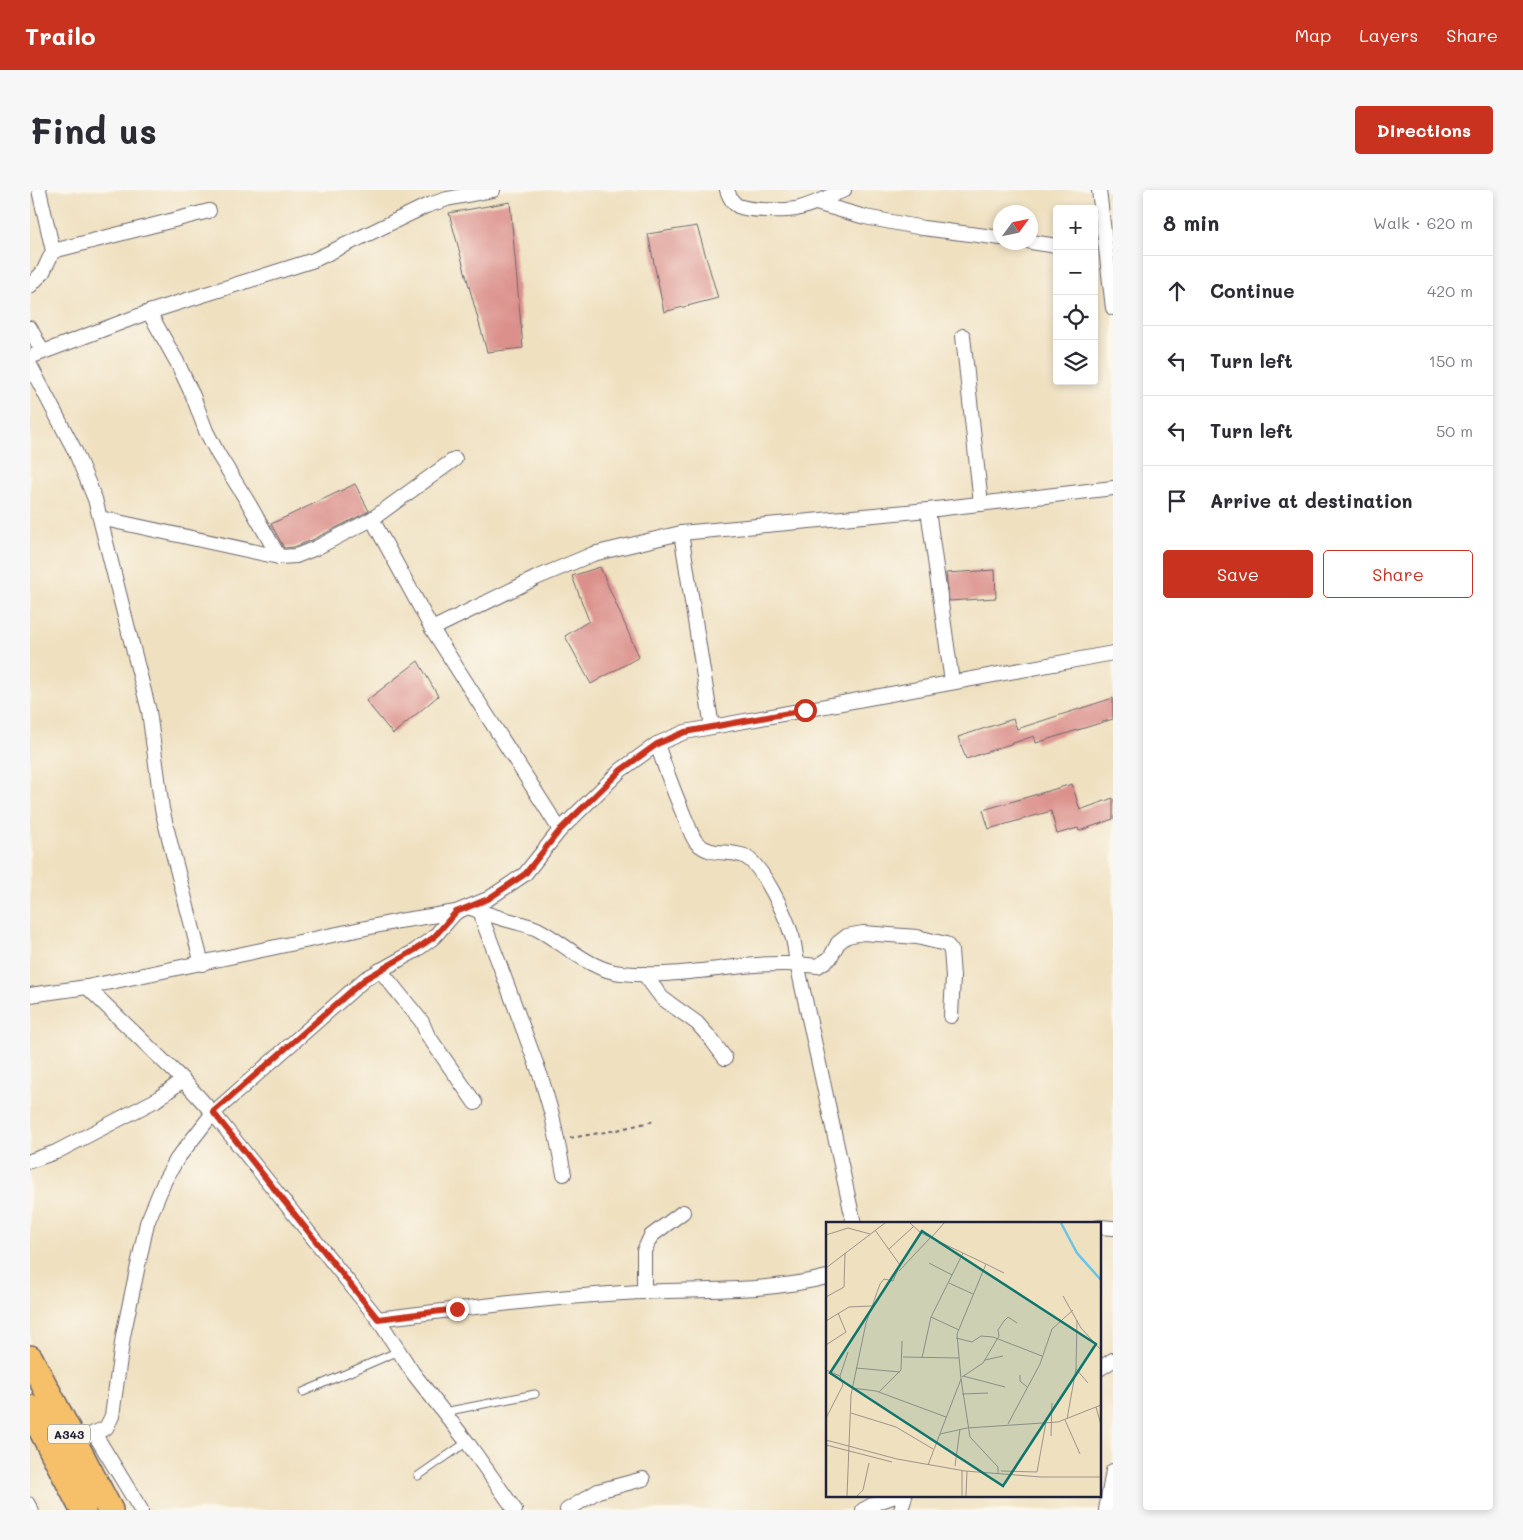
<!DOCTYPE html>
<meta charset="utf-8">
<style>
body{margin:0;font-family:Mali,sans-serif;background:#f7f7f7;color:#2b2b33}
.controls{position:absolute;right:15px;top:15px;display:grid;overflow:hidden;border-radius:5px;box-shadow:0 2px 8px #0003}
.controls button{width:45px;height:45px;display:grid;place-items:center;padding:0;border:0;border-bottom:1px solid #e1e1e2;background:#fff;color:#2b2b33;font:25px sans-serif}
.compass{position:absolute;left:963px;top:15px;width:45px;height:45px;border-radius:50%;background:#fff;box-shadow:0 2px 8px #0003;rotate:57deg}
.stop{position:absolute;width:15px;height:15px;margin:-11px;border:4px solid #c8321e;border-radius:50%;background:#fff}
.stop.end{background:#c8321e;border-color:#fff;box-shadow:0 1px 5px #0008}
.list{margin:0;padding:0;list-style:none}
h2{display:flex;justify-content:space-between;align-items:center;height:65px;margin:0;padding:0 20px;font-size:21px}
h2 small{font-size:16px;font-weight:400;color:#7c7c81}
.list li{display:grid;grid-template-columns:32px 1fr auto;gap:15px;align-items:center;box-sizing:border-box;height:70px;padding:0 20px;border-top:1px solid #e1e1e2}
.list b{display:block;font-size:19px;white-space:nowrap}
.list em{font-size:16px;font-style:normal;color:#7c7c81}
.actions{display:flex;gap:10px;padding:15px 20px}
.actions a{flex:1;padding:11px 0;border:1px solid #c8321e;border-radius:5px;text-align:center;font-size:18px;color:#c8321e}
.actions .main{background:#c8321e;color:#fff}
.icon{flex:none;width:28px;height:28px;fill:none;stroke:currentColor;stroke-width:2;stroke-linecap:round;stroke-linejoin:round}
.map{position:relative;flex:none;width:1083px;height:1320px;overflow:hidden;border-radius:5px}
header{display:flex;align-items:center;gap:30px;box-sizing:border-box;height:70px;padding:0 25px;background:#c8321e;color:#fff}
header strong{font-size:24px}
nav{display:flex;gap:28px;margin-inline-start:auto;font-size:18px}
.intro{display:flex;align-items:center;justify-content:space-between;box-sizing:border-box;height:120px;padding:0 30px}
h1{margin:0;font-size:35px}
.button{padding:12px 22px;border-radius:5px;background:#c8321e;color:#fff;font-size:18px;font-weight:700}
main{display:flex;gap:30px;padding:0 30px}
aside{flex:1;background:#fff;border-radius:5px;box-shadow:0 2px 8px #0003}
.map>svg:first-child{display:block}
.building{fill:#db908b}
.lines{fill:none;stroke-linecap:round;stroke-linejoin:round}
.lane-casing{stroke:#6a646a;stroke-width:9}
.street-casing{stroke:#6a646a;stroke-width:16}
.highway-casing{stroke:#6a646a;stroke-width:28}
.path{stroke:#6a646a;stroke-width:2;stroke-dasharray:4 4;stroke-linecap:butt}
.lane{stroke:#fff;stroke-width:7}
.street{stroke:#fff;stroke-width:14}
.highway{stroke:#f6c06b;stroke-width:25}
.route{stroke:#c8321e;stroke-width:6}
.labels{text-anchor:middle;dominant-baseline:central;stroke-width:4;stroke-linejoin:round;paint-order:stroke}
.shield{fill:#fbf7ec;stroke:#636270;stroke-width:1}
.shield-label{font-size:12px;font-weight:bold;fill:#22223b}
.inset-river{fill:none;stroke:#68c5e6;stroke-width:2.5}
.inset-road{fill:none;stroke:#9d948b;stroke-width:1}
.view{fill:#0f766e;fill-opacity:0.15;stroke:#0f766e;stroke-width:2.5}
.inset-edge{fill:none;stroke:#22223b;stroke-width:2.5}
</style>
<header>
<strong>Trailo</strong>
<nav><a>Map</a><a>Layers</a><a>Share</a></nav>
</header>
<div class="intro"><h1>Find us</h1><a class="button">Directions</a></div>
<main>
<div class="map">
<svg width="1083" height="1320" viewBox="0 0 1083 1320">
<rect width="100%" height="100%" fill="#fbf7ec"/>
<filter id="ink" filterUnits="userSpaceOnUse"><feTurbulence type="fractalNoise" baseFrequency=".02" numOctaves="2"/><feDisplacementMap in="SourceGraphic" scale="10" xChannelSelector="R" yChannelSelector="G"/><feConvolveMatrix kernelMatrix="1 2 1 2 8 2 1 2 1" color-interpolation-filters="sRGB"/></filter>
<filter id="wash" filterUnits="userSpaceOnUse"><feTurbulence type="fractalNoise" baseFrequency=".0096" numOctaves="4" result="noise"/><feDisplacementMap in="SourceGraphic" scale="20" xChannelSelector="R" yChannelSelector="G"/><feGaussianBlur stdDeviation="1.12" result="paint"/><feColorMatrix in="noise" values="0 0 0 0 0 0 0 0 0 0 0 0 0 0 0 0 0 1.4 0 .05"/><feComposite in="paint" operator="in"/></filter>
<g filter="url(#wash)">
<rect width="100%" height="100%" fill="#efe0c0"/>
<g id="blocks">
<!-- building -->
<g class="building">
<path d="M480,12L493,158L457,162L419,23Z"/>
<path d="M667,36L688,108L634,122L618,44Z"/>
<path d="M325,294L339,321L282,350L264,357L254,358L241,334Z"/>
<path d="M570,377L609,467L561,494L535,446L559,431L542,386Z"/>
<path d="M965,380L966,408L919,411L916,383Z"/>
<path d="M388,471L408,506L363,544L336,511Z"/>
<path d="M1083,508V529L1006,553L1004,546L936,569L928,547L983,529L987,539Z"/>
<path d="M1042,594L1050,620L1083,608V629L1049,641L1048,638L1027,644L1021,621L959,639L953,620Z"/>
</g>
</g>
</g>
<g filter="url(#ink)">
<use href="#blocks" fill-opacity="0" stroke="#6a646a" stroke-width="1"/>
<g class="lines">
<defs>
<g id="lane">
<path d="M273,1202L369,1161"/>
<path d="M414,1222L505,1204"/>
<path d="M388,1286L437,1252"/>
<path d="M0,1311L5,1320"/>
</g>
<g id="street">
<path d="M697,0C699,6 702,13 708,16C720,21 753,21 766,19C783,15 798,7 814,0"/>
<path d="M1069,0L1083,118"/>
<path d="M786,13L835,27L893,38L971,48"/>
<path d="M1001,52L1027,56"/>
<path d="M23,61L179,21"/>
<path d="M0,96L13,82L23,61L9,0"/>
<path d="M119,122L147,172L163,206L176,241L188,264L219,314L249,367"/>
<path d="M0,138L12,161"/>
<path d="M933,146L951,314"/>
<path d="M0,167L119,122L284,70L396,16L417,9L463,0"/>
<path d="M0,175L45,261L65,309L119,521L132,619L141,656L172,774"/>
<path d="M898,320L922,492"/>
<path d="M70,328L249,367L266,366L286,358L342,329L425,269"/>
<path d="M342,329L402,439L530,640"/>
<path d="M651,343L682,537"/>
<path d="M402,439L506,388L563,364L651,343L898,320L1083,298"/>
<path d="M627,554C636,581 646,607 657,633C660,639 662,648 667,653C682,667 697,659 714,666C732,674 755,724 761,743C765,752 765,763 767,773L824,1034"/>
<path d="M438,717C454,723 469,728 485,732C492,734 501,736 507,739C534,753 560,780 591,783C657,790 723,767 788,776L800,768L808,753L817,746L833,743L887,747L916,754L921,760L923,787L921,826"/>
<path d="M451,722L454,734L469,773L511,887L522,925L534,984"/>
<path d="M350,780L392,832L397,844L445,913"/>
<path d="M614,784L632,808L667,833L681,849L695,868"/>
<path d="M57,797L153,890L183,923L348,1129L383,1183L437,1252L485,1320"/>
<path d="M0,805L57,797L369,731L426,722L458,709L495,684L530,640L591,580L627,554L655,542L1083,463"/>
<path d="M0,971L26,962L126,910L153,890"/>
<path d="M1069,1037L1083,1038"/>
<path d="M614,1102V1061L621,1046L653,1022"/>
<path d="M348,1129C430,1119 511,1108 593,1103C660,1098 731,1104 797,1087"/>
<path d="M1069,1179L1083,1170"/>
<path d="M64,1243L111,1320"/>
<path d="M43,1252L76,1238L82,1226L93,1146L117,1033L135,990L147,969L183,923L335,789L385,761L404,747L426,722"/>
<path d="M537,1320L568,1301L613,1289"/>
<path d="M833,1320L846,1313L865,1306"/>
<path d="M871,1320L875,1306"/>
<path d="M1076,1320L1083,1281"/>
</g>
<g id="highway">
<path d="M0,1168L80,1320"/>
<path d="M0,1218L53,1320"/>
</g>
</defs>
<!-- lane casing -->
<use href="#lane" class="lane-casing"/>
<!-- street casing -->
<use href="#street" class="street-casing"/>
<!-- highway casing -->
<use href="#highway" class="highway-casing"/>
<!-- path -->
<path class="path" d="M540,948L587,940L624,931"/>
<!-- lane -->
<use href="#lane" class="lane"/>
<!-- street -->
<use href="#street" class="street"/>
<!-- highway -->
<use href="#highway" class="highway"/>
</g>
</g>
<g class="lines" filter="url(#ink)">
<!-- route -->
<path class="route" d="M427,1119L348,1129L183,922L335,789L385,760L404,747L426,722L458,709L495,684L530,640L591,580L627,554L655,542L775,520"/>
</g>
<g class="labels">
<!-- shield labels -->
<rect class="shield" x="18" y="1234.5" width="42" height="19" rx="4"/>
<g class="shield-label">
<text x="39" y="1244">A343</text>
</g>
</g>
<!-- overview -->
<g transform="translate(796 1032)">
<rect width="275" height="275" fill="#efe0c0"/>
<path class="inset-river" d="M235,1L251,31L275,58"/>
<path class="inset-road" d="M84,1L95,11L160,42L131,112L135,157L102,243M0,13L22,6L44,12M105,16L118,1M63,27L87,5M103,41L126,53M160,42L178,51M0,46L59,1M73,49L104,16M123,61L147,72M237,74L255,106L275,128M0,75L18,65L19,31M105,95L133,108M0,99L23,85L46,84M130,116L146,120L155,114L167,115L216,134M0,123L20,110L12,91M77,135L133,136M96,136L105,95L137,31M159,138L177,134M30,146L74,150M250,147L262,161M0,148L14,154M194,153V159L201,165M137,154L179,165M136,155L157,141L173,114L172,108L178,99L182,95L191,101M135,157L144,215L172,245V252M26,166L50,169L120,195M53,170L75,148L76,119M136,172L162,171M270,185L275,203M25,191L70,205L107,227M0,196L17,163L14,154L22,130M241,197L250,147L251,98M239,198L254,232M182,202L214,142L226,107L247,88M114,212L141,206L232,200L275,183M225,214L226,181M0,218L71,237L139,249L215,255H275M0,223L66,240M129,244L134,207M136,248V274M175,249L211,250L220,200M21,274L25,173L40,101L54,62L58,57L67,59L74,43L49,8M31,274L37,268L43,241M140,274L141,249"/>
<path class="view" d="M96,9L270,122L177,264L4,151Z"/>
<rect width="275" height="275" class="inset-edge"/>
</g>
</svg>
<div class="controls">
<button>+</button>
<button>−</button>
<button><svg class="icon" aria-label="locate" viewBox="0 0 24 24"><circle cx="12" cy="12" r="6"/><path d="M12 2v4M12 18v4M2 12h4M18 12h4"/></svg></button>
<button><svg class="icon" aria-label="layers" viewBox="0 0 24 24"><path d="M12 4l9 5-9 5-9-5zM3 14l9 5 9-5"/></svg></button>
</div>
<svg class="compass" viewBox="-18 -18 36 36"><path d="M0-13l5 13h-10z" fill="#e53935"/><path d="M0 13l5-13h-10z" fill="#7c7c81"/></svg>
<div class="stop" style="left:775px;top:520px"></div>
<div class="stop end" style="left:427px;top:1119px"></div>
</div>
<aside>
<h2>8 min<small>Walk · 620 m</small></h2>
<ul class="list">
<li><svg class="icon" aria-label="ahead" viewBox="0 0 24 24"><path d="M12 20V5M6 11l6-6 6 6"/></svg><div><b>Continue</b></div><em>420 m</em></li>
<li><svg class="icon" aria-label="left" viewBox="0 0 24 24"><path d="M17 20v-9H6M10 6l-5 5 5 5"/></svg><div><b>Turn left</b></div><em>150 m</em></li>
<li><svg class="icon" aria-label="left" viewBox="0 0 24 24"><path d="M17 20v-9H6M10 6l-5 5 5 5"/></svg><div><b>Turn left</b></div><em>50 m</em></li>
<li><svg class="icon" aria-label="arrive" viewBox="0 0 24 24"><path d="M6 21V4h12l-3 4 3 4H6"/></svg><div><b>Arrive at destination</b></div></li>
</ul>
<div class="actions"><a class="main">Save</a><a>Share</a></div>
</aside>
</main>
